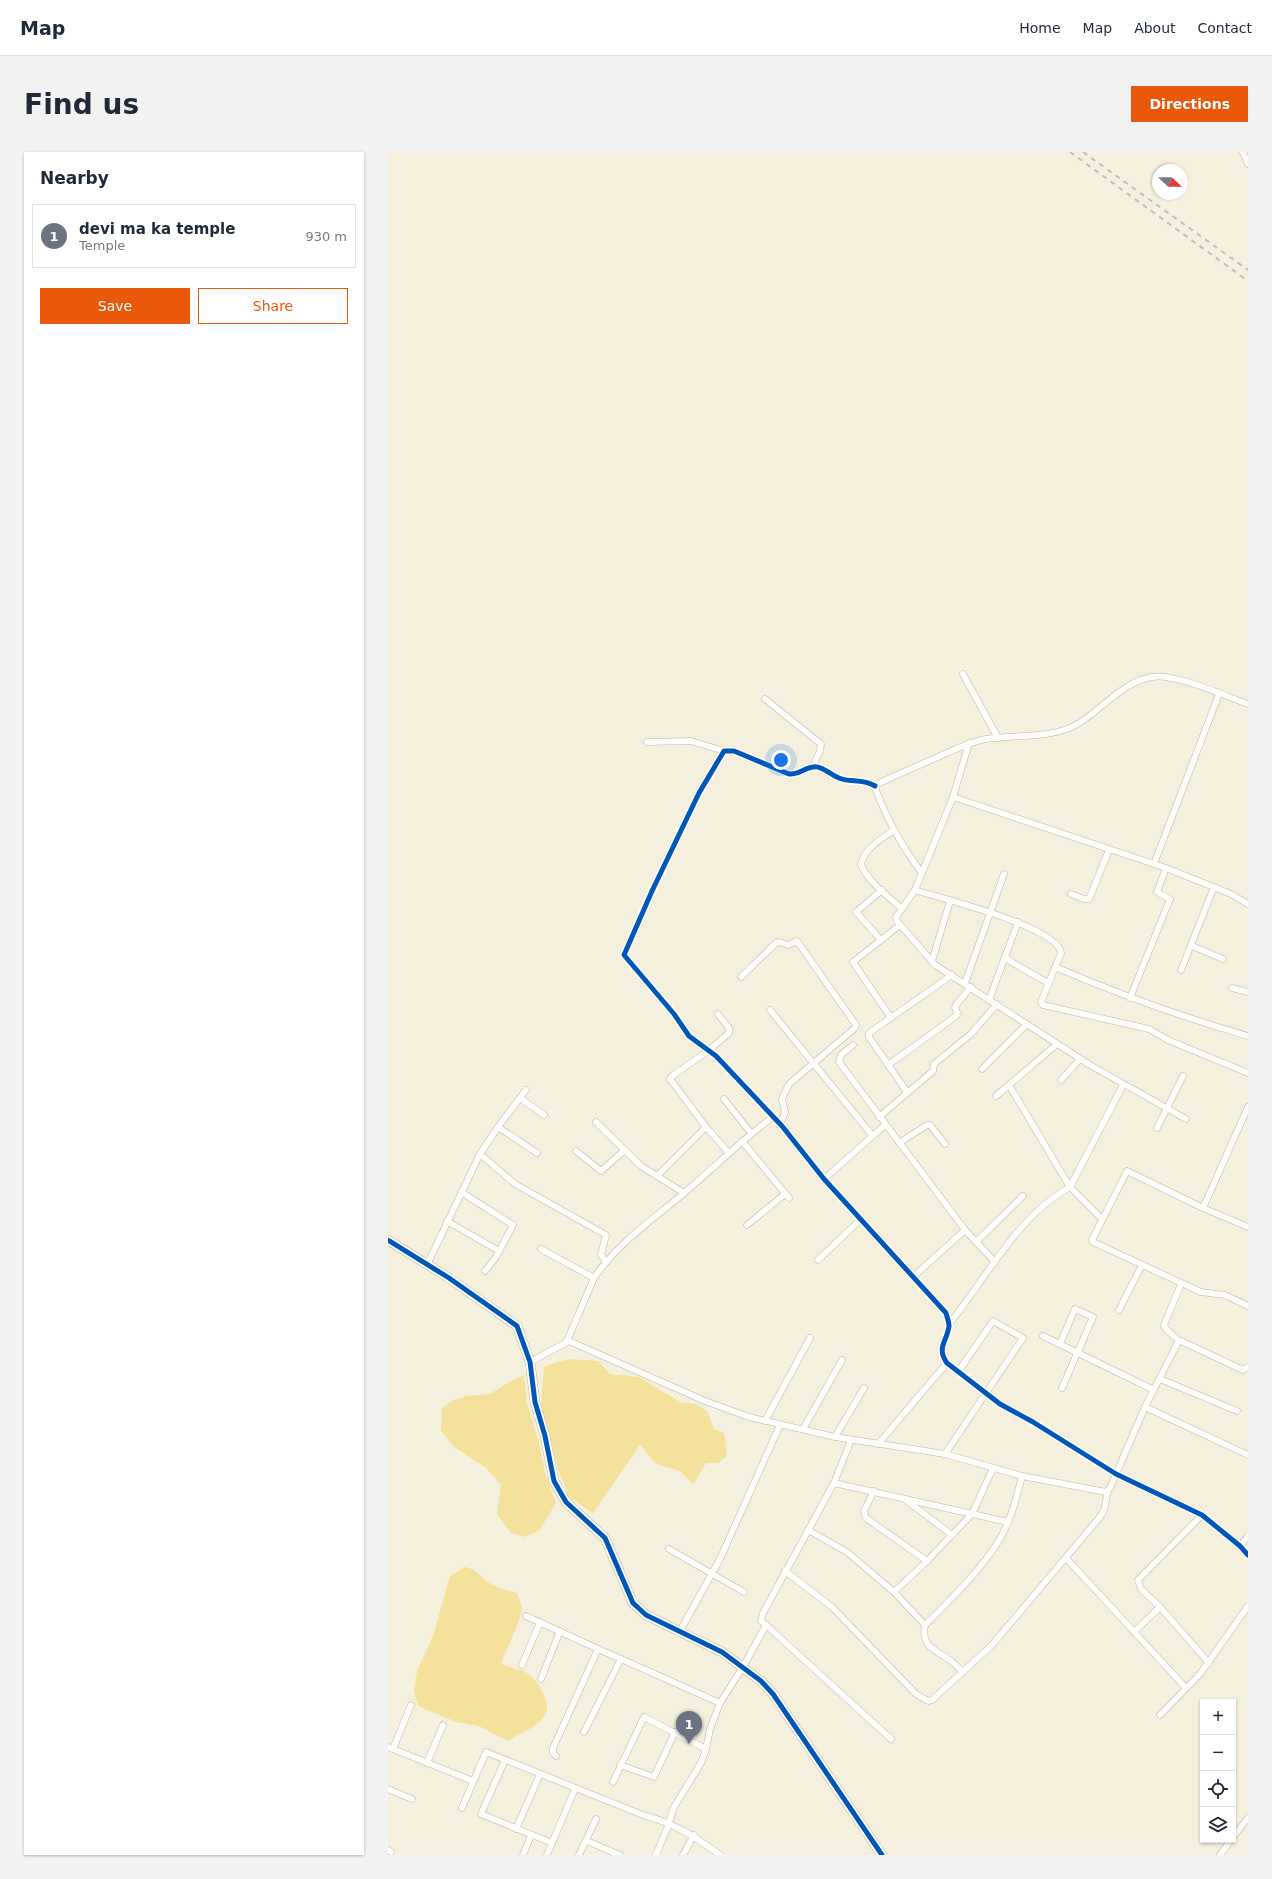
<!DOCTYPE html>
<meta charset="utf-8">
<style>
body{margin:0;font-family:"DejaVu Sans",sans-serif;background:#f2f2f3;color:#1f2937}
.controls{position:absolute;right:12px;bottom:12px;display:grid;overflow:hidden;border-radius:0px;box-shadow:0 1px 3px #0004}
.controls button{width:36px;height:36px;display:grid;place-items:center;padding:0;border:0;border-bottom:1px solid #e0e1e3;background:#fff;color:#1f2937;font:20px sans-serif}
.compass{position:absolute;left:764px;top:12px;width:36px;height:36px;border-radius:50%;background:#fff;box-shadow:0 1px 3px #0004;rotate:112deg}
.you{position:absolute;left:393px;top:608px;width:14px;height:14px;margin:-10px;border:3px solid #fff;border-radius:50%;background:#1a73e8;box-shadow:0 0 0 6px #1a73e833}
.badge{display:grid;place-items:center;width:26px;height:26px;border-radius:50%;background:#ea580c;color:#fff;font-size:13px;font-weight:700}
.pin{position:absolute;translate:-50% -33px;filter:drop-shadow(0 1px 2px #0008)}
.pin::after{content:'';position:absolute;top:21px;width:14px;height:12px;background:inherit;clip-path:polygon(0 0,100% 0,50% 100%)}
.list{margin:0;padding:0;list-style:none}
h2{display:flex;justify-content:space-between;align-items:center;height:52px;margin:0;padding:0 16px;font-size:17px}
h2 small{font-size:13px;font-weight:400;color:#747a83}
.list li{display:grid;grid-template-columns:26px 1fr auto;gap:12px;align-items:center;box-sizing:border-box;height:64px;margin:0 8px 8px;padding:0 8px;border:1px solid #e0e1e3;border-radius:0px}
.list b{display:block;font-size:15px;white-space:nowrap}
.list p{margin:0;font-size:13px;white-space:nowrap;color:#747a83}
.list em{font-size:13px;font-style:normal;color:#747a83}
.actions{display:flex;gap:8px;padding:12px 16px}
.actions a{flex:1;padding:9px 0;border:1px solid #ea580c;border-radius:0px;text-align:center;font-size:14px;color:#ea580c}
.actions .main{background:#ea580c;color:#fff}
.icon{flex:none;width:22px;height:22px;fill:none;stroke:currentColor;stroke-width:2;stroke-linecap:round;stroke-linejoin:round}
.map{position:relative;flex:none;width:860px;height:1703px;overflow:hidden;border-radius:0px}
header{display:flex;align-items:center;gap:24px;box-sizing:border-box;height:56px;padding:0 20px;background:#fff;border-bottom:1px solid #e0e1e3}
header strong{font-size:19px}
nav{display:flex;gap:22px;margin-inline-start:auto;font-size:14px}
.intro{display:flex;align-items:center;justify-content:space-between;box-sizing:border-box;height:96px;padding:0 24px}
h1{margin:0;font-size:28px}
.button{padding:10px 18px;border-radius:0px;background:#ea580c;color:#fff;font-size:14px;font-weight:700}
main{display:flex;gap:24px;padding:0 24px}
aside{flex:1;background:#fff;border-radius:0px;box-shadow:0 1px 3px #0004}
.map>svg:first-child{display:block}
.water{fill:#f3e19c}
.lines{fill:none;stroke-linecap:round;stroke-linejoin:round}
.street-casing{stroke:#bab7a9;stroke-width:7}
.secondary-casing{stroke:#bab7a9;stroke-width:10}
.street{stroke:#fefdfa;stroke-width:6}
.secondary{stroke:#fefdfa;stroke-width:9}
.rail{stroke:#c0bfba;stroke-width:2;stroke-dasharray:5 5;stroke-linecap:butt}
.cycleway-casing{stroke:#fff;stroke-width:8}
.cycleway{stroke:#0057b8;stroke-width:5}
</style>
<header>
<strong>Map</strong>
<nav><a>Home</a><a>Map</a><a>About</a><a>Contact</a></nav>
</header>
<div class="intro"><h1>Find us</h1><a class="button">Directions</a></div>
<main>
<aside>
<h2>Nearby<small></small></h2>
<ul class="list">
<li><span class="badge" style="background:#6b7280">1</span><div><b>devi ma ka temple</b><p>Temple</p></div><em>930 m</em></li>
</ul>
<div class="actions"><a class="main">Save</a><a>Share</a></div>
</aside>
<div class="map">
<svg width="860" height="1703" viewBox="0 0 860 1703">
<rect width="100%" height="100%" fill="#f5f0de"/>
<!-- water -->
<g class="water">
<path d="M183,1207L210,1209L222,1222L252,1225L263,1233L294,1251L307,1252L319,1259L326,1277L336,1281L339,1304L330,1311H318L305,1333L292,1319L268,1312L252,1293L205,1361L181,1345L171,1320L153,1255L156,1215L165,1211Z"/>
<path d="M136,1223L139,1252L151,1290L157,1321L168,1351L151,1379L136,1385L122,1380L109,1362L113,1333L98,1316L66,1295L53,1279L54,1256L64,1249L78,1244L102,1242L121,1230Z"/>
<path d="M77,1415C92,1419 88,1421 98,1429C108,1436 118,1438 129,1441L134,1455L131,1469L113,1511C121,1516 131,1517 139,1521C146,1525 151,1533 154,1540C172,1569 138,1577 120,1589L91,1574L68,1570L30,1554L26,1539L29,1519L45,1484L62,1424Z"/>
</g>
<g class="lines">
<defs>
<g id="street">
<path d="M855,0L860,12"/>
<path d="M575,522L610,586"/>
<path d="M377,547L433,592L432,599L425,614"/>
<path d="M259,590L303,589L336,599"/>
<path d="M581,591L565,645L527,738L508,765L509,769L547,813L702,913L798,967"/>
<path d="M487,634C474,626 463,631 451,626C443,623 433,613 425,615C416,616 411,623 401,622L346,599H336L311,641L264,739L236,803L286,862L301,884L328,904L394,974L436,1027L558,1161C559,1165 561,1170 561,1174C559,1190 548,1195 559,1211L612,1252L645,1270L728,1322L814,1363L852,1394L860,1403"/>
<path d="M565,645L778,716L843,742L860,752"/>
<path d="M506,678C494,686 476,697 473,712C476,726 503,747 514,757"/>
<path d="M766,712L831,542"/>
<path d="M534,721C514,695 499,667 487,636L489,632C509,623 529,614 550,605C566,598 581,590 598,587C625,583 653,586 679,577C708,566 731,530 764,525C787,521 837,544 860,552"/>
<path d="M527,738C551,746 671,775 673,801L653,850L655,853L761,877L780,888L860,921"/>
<path d="M683,742L696,747H701L721,698"/>
<path d="M493,788L468,760L494,738"/>
<path d="M804,794L835,807"/>
<path d="M617,805L625,811L660,831"/>
<path d="M544,809L562,749"/>
<path d="M667,815C730,842 794,865 860,884"/>
<path d="M793,818L826,735"/>
<path d="M353,825L388,791L391,790L400,793L409,789L468,873L467,876L401,932L394,947L397,960L392,973"/>
<path d="M577,831L616,722"/>
<path d="M844,836L860,840"/>
<path d="M742,846L782,747L769,740L778,716"/>
<path d="M601,848L630,770"/>
<path d="M382,858L484,983"/>
<path d="M330,862L341,876V881L320,899L284,924L282,927L318,975L341,1001"/>
<path d="M503,866L465,810L512,773"/>
<path d="M465,893L453,903L451,910L577,1078L607,1110"/>
<path d="M500,913L568,864L570,862L567,856L568,853L583,835"/>
<path d="M594,917L639,872"/>
<path d="M673,928L692,907"/>
<path d="M621,933L682,1035L714,1067"/>
<path d="M519,940L481,885V881L564,823"/>
<path d="M608,944L669,892"/>
<path d="M132,946L156,963"/>
<path d="M336,947L363,981"/>
<path d="M491,965L545,919L546,912L583,882L609,852"/>
<path d="M208,970L253,1014L296,1041"/>
<path d="M110,975L149,1001"/>
<path d="M769,976L795,924"/>
<path d="M354,989L401,1046"/>
<path d="M511,991L539,973H542L557,992"/>
<path d="M188,999L213,1019L237,998"/>
<path d="M92,1002L127,1032L218,1083L213,1103L218,1110"/>
<path d="M269,1024L318,975"/>
<path d="M436,1027L497,973"/>
<path d="M73,1040L125,1073L108,1105L97,1119"/>
<path d="M815,1056L860,955"/>
<path d="M59,1069L111,1099"/>
<path d="M359,1073L397,1042"/>
<path d="M860,1075L815,1056L739,1019L704,1088L705,1090L813,1140L837,1143L860,1154"/>
<path d="M589,1089L635,1044"/>
<path d="M153,1097L206,1126"/>
<path d="M430,1108L473,1067"/>
<path d="M39,1113L92,1002L110,975L138,938"/>
<path d="M525,1125L577,1078"/>
<path d="M731,1158L754,1113"/>
<path d="M561,1172C598,1127 629,1064 682,1035L735,933"/>
<path d="M655,1184L766,1238"/>
<path d="M179,1189L206,1126C229,1092 264,1068 295,1042C325,1017 353,988 385,965"/>
<path d="M791,1189L778,1177L776,1173L793,1132"/>
<path d="M672,1192L687,1157L705,1165L674,1236"/>
<path d="M142,1210L181,1189L317,1249L361,1265L447,1285L557,1302L634,1324L718,1340L722,1336L757,1255L790,1190L793,1189L855,1218L860,1215"/>
<path d="M772,1227L849,1259"/>
<path d="M757,1255L860,1303"/>
<path d="M377,1269L422,1186"/>
<path d="M415,1277L454,1208"/>
<path d="M447,1285L476,1236"/>
<path d="M490,1292L559,1211"/>
<path d="M557,1302L635,1186L605,1169L570,1220"/>
<path d="M446,1331L620,1370"/>
<path d="M486,1339L476,1359L478,1366L539,1409"/>
<path d="M518,1348L564,1383"/>
<path d="M420,1378L459,1400L506,1440L537,1473C560,1450 594,1417 610,1390C623,1369 628,1347 634,1324"/>
<path d="M852,1394L860,1384"/>
<path d="M281,1397L356,1440"/>
<path d="M678,1406L798,1536"/>
<path d="M397,1419L444,1455L528,1542L540,1549L544,1548L604,1493L712,1365L716,1358L720,1339"/>
<path d="M506,1440L539,1409L584,1362L605,1316"/>
<path d="M772,1455L753,1437L750,1428L814,1363"/>
<path d="M138,1464L210,1497L165,1596V1601L168,1604"/>
<path d="M378,1473L503,1587"/>
<path d="M537,1473C533,1494 546,1497 560,1507C566,1510 570,1516 575,1520"/>
<path d="M292,1479L332,1407L392,1273"/>
<path d="M746,1480L772,1455L821,1511"/>
<path d="M210,1497L233,1507"/>
<path d="M134,1513L152,1470"/>
<path d="M153,1527L172,1479"/>
<path d="M772,1563L812,1522L860,1454"/>
<path d="M196,1580L233,1507L332,1551"/>
<path d="M0,1595L85,1629"/>
<path d="M5,1597L23,1553"/>
<path d="M117,1608L93,1662L164,1691"/>
<path d="M39,1611L55,1573"/>
<path d="M232,1613L266,1625L287,1580"/>
<path d="M225,1630L256,1565L318,1597"/>
<path d="M0,1637L24,1647"/>
<path d="M74,1656L98,1600L255,1663C285,1671 308,1685 332,1703"/>
<path d="M128,1677L152,1622"/>
<path d="M845,1685L860,1666"/>
<path d="M199,1689L232,1703"/>
<path d="M0,1698L3,1700"/>
<path d="M135,1703L143,1683"/>
<path d="M159,1703L187,1637"/>
<path d="M191,1703L208,1667"/>
<path d="M268,1703L280,1674L286,1655L313,1611L318,1597L322,1577L332,1551L355,1515L378,1473L373,1469L375,1461L446,1331L463,1288"/>
<path d="M295,1703L306,1683"/>
<path d="M832,1703L843,1688"/>
</g>
<path id="secondary" d="M0,1088L61,1126L129,1174L142,1210L147,1250L157,1284L166,1329L178,1350L217,1386L245,1451L258,1463L334,1500L373,1529L385,1542L494,1703"/>
</defs>
<!-- street casing -->
<use href="#street" class="street-casing"/>
<!-- secondary casing -->
<use href="#secondary" class="secondary-casing"/>
<!-- street -->
<use href="#street" class="street"/>
<!-- secondary -->
<use href="#secondary" class="secondary"/>
<!-- rail -->
<g class="rail">
<path d="M682,0L860,129"/>
<path d="M695,0L860,118"/>
</g>
<defs>
<g id="cycleway">
<path d="M487,634C474,626 463,631 451,626C443,623 433,613 425,615C416,616 411,623 401,622L346,599H336L311,641L264,739L236,803L286,862L301,884L328,904L394,974L436,1027L558,1161C559,1165 561,1170 561,1174C559,1190 548,1195 559,1211L612,1252L645,1270L728,1322L814,1363L852,1394L860,1403"/>
<path d="M0,1088L61,1126L129,1174L142,1210L147,1250L157,1284L166,1329L178,1350L217,1386L245,1451L258,1463L334,1500L373,1529L385,1542L494,1703"/>
</g>
</defs>
<!-- cycleway casing -->
<use href="#cycleway" class="cycleway-casing"/>
<!-- cycleway -->
<use href="#cycleway" class="cycleway"/>
</g>
</svg>
<div class="controls">
<button>+</button>
<button>−</button>
<button><svg class="icon" aria-label="locate" viewBox="0 0 24 24"><circle cx="12" cy="12" r="6"/><path d="M12 2v4M12 18v4M2 12h4M18 12h4"/></svg></button>
<button><svg class="icon" aria-label="layers" viewBox="0 0 24 24"><path d="M12 4l9 5-9 5-9-5zM3 14l9 5 9-5"/></svg></button>
</div>
<svg class="compass" viewBox="-18 -18 36 36"><path d="M0-13l5 13h-10z" fill="#e53935"/><path d="M0 13l5-13h-10z" fill="#747a83"/></svg>
<div class="you"></div>
<div class="pin badge" style="left:301px;top:1592px;background:#6b7280">1</div>
</div>
</main>
